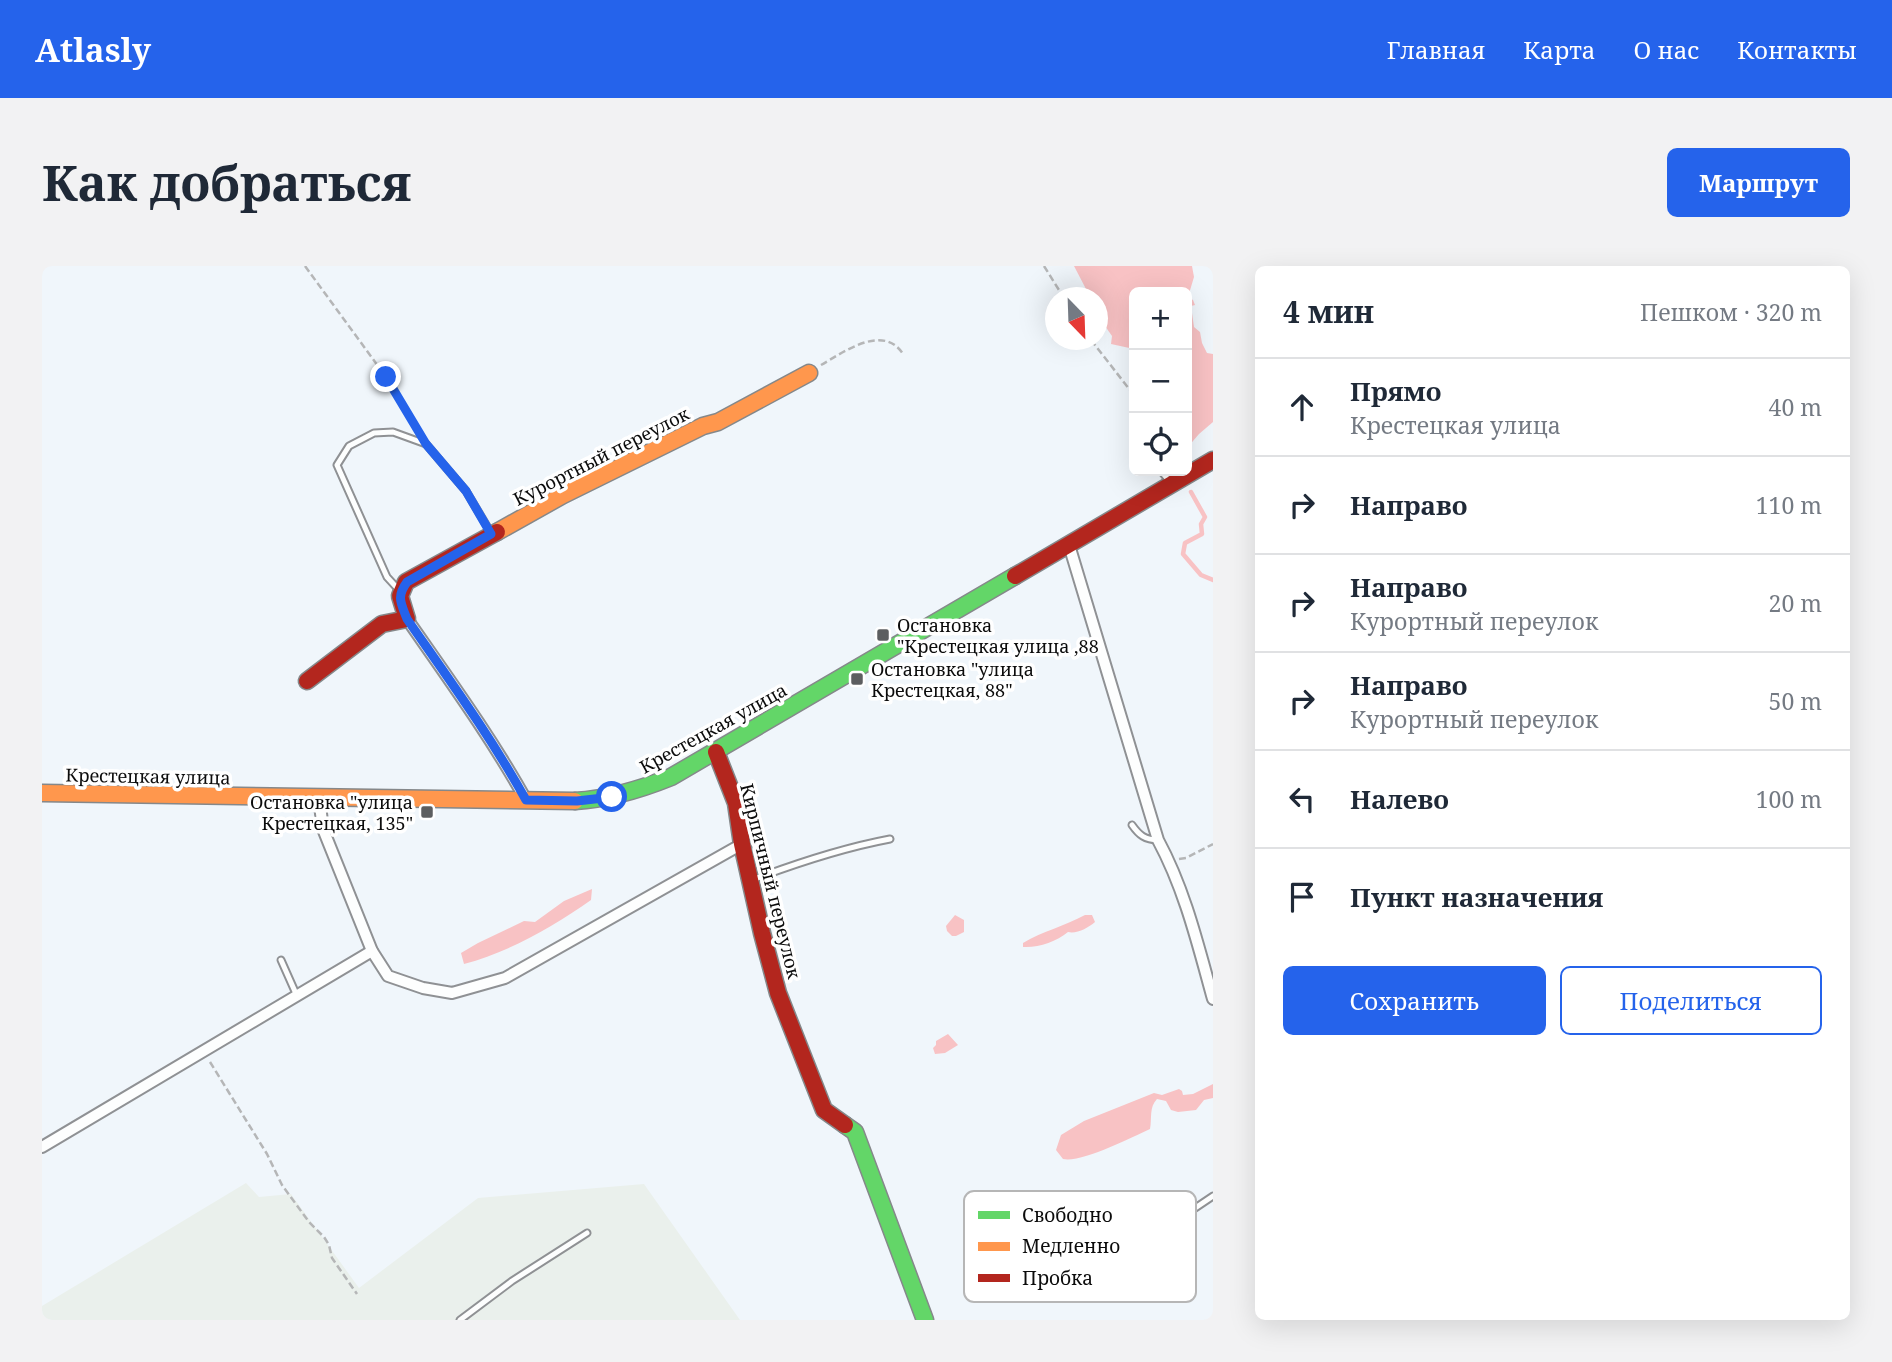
<!DOCTYPE html>
<html lang="ru">
<meta charset="utf-8">
<style>
body{margin:0;font-family:"Noto Serif",serif;background:#f2f2f3;color:#1f2937}
.controls{position:absolute;right:21px;top:21px;display:grid;overflow:hidden;border-radius:10px;box-shadow:0 7px 28px #0002}
.controls button{width:63px;height:63px;display:grid;place-items:center;padding:0;border:0;border-bottom:2px solid #e0e1e3;background:#fff;color:#1f2937;font:35px sans-serif}
.compass{position:absolute;left:1003px;top:21px;width:63px;height:63px;border-radius:50%;background:#fff;box-shadow:0 7px 28px #0002;rotate:157deg}
.stop{position:absolute;width:21px;height:21px;margin:-16px;border:5px solid #2563eb;border-radius:50%;background:#fff}
.stop.end{background:#2563eb;border-color:#fff;box-shadow:0 2px 7px #0008}
.list{margin:0;padding:0;list-style:none}
h2{display:flex;justify-content:space-between;align-items:center;height:91px;margin:0;padding:0 28px;font-size:30px}
h2 small{font-size:23px;font-weight:400;color:#747a83}
.list li{display:grid;grid-template-columns:46px 1fr auto;gap:21px;align-items:center;box-sizing:border-box;height:98px;padding:0 28px;border-top:2px solid #e0e1e3}
.list b{display:block;font-size:26px;white-space:nowrap}
.list p{margin:0;font-size:23px;white-space:nowrap;color:#747a83}
.list em{font-size:23px;font-style:normal;color:#747a83}
.actions{display:flex;gap:14px;padding:21px 28px}
.actions a{flex:1;padding:16px 0;border:2px solid #2563eb;border-radius:10px;text-align:center;font-size:24px;color:#2563eb}
.actions .main{background:#2563eb;color:#fff}
.icon{flex:none;width:38px;height:38px;fill:none;stroke:currentColor;stroke-width:2;stroke-linecap:round;stroke-linejoin:round}
.map{position:relative;flex:none;width:1171px;height:1054px;overflow:hidden;border-radius:10px}
header{display:flex;align-items:center;gap:42px;box-sizing:border-box;height:98px;padding:0 35px;background:#2563eb;color:#fff}
header strong{font-size:33px}
nav{display:flex;gap:38px;margin-inline-start:auto;font-size:24px}
.intro{display:flex;align-items:center;justify-content:space-between;box-sizing:border-box;height:168px;padding:0 42px}
h1{margin:0;font-size:49px}
.button{padding:18px 32px;border-radius:10px;background:#2563eb;color:#fff;font-size:24px;font-weight:700}
main{display:flex;gap:42px;padding:0 42px}
aside{flex:1;background:#fff;border-radius:10px;box-shadow:0 7px 28px #0002}
.map>svg:first-child{display:block}
.industrial{fill:#eaf0ec}
.water{fill:#f8c2c4}
.lines{fill:none;stroke-linecap:round;stroke-linejoin:round}
.stream{stroke:#f8c2c4;stroke-width:4.5}
.lane-casing{stroke:#8f9194;stroke-width:9}
.street-casing{stroke:#8f9194;stroke-width:14}
.fast-casing{stroke:#85888a;stroke-width:19}
.slow-casing{stroke:#85888a;stroke-width:19}
.jam-casing{stroke:#85888a;stroke-width:19}
.path{stroke:#b5b6b7;stroke-width:2.5;stroke-dasharray:7 3.5;stroke-linecap:butt}
.lane{stroke:#fdfefe;stroke-width:5}
.street{stroke:#fdfefe;stroke-width:10}
.fast{stroke:#63d668;stroke-width:16}
.slow{stroke:#ff974d;stroke-width:16}
.jam{stroke:#b3261e;stroke-width:16}
.route{stroke:#2563eb;stroke-width:9}
.poi-dot{fill:#5c5e60;stroke:#fff;stroke-width:2.5}
.labels{text-anchor:middle;dominant-baseline:central;stroke-width:7;stroke-linejoin:round;paint-order:stroke}
.street-label{font-size:18px;fill:#0c0c0c;stroke:#fff}
.poi-label{font-size:18px;fill:#0c0c0c;stroke:#fff;text-anchor:start}
.key{fill:#fff;stroke:#b6b6b6;stroke-width:2}
.key-label{font-size:19px;fill:#0c0c0c}
</style>
<header>
<strong>Atlasly</strong>
<nav><a>Главная</a><a>Карта</a><a>О нас</a><a>Контакты</a></nav>
</header>
<div class="intro"><h1>Как добраться</h1><a class="button">Маршрут</a></div>
<main>
<div class="map">
<svg width="1171" height="1054" viewBox="0 0 1171 1054">
<rect width="100%" height="100%" fill="#f0f6fb"/>
<!-- industrial -->
<path class="industrial" d="M204,917L217,931L249,928L317,1022L436,932L602,918L698,1054H0V1040Z"/>
<!-- water -->
<g class="water">
<path d="M1032,0H1150L1152,11L1146,31L1151,34L1153,39L1149,40L1152,61L1158,66L1160,77L1165,87L1171,88V156L1157,168L1145,182V26H1092V83L1069,78L1070,70L1056,50V32L1045,31L1044,23Z"/>
<path d="M550,623L549,634C511,661 467,686 422,698L419,687L436,677L482,655L493,656L522,635Z"/>
<path d="M913,649L922,654V666L914,670H910L905,665L904,660Z"/>
<path d="M1043,649H1050L1053,656C1046,662 1035,668 1026,666C1014,676 996,682 981,681V677C1001,665 1023,660 1043,649Z"/>
<path d="M906,768L916,779L903,787L893,788L891,782L894,779V775Z"/>
<path d="M1171,818V832L1162,834L1154,844L1136,846L1129,844L1124,835L1115,833C1107,841 1110,852 1108,863C1088,872 1040,897 1021,893L1014,884L1019,869L1042,855L1112,827L1120,829L1137,823L1140,825L1141,829L1151,828Z"/>
</g>
<g class="lines">
<!-- stream -->
<path class="stream" d="M1149,226L1163,251L1159,258L1160,268L1143,277L1141,288L1159,309L1171,314"/>
<defs>
<g id="lane">
<path d="M1119,205L1128,216"/>
<path d="M356,323L345,311L295,199L307,180L332,167L351,166L384,178L424,225L449,267"/>
<path d="M1090,559C1097,569 1103,574 1116,574"/>
<path d="M710,614C755,597 800,582 848,573"/>
<path d="M239,694L255,730"/>
<path d="M1081,961H1125"/>
<path d="M1113,993L1125,961L1171,930"/>
<path d="M418,1054L470,1015L545,967"/>
</g>
<g id="street">
<path d="M1027,279L1116,574C1143,624 1156,679 1171,733"/>
<path d="M365,353C406,412 449,471 484,534"/>
<path d="M277,532L281,563L330,685L346,710L381,722L410,727L463,712L700,578"/>
<path d="M0,881L330,685"/>
</g>
<g id="fast">
<path d="M533,535C567,533 597,524 629,511L973,310"/>
<path d="M803,859L813,866L883,1054"/>
</g>
<g id="slow">
<path d="M455,266L521,229L661,160L676,156L767,107"/>
<path d="M0,527L533,535"/>
</g>
<g id="jam">
<path d="M973,310L1171,194"/>
<path d="M265,415L340,358L365,353L358,330L364,316L455,266"/>
<path d="M674,486L694,537L700,578L720,667L736,727L782,844L803,859"/>
</g>
</defs>
<!-- lane casing -->
<use href="#lane" class="lane-casing"/>
<!-- street casing -->
<use href="#street" class="street-casing"/>
<!-- fast casing -->
<use href="#fast" class="fast-casing"/>
<!-- slow casing -->
<use href="#slow" class="slow-casing"/>
<!-- jam casing -->
<use href="#jam" class="jam-casing"/>
<!-- path -->
<g class="path">
<path d="M263,0L344,111L376,164"/>
<path d="M1002,0L1022,32"/>
<path d="M1049,74L1088,124L1092,133"/>
<path d="M779,99C802,86 841,57 861,88"/>
<path d="M1137,593L1144,592L1171,578"/>
<path d="M168,796L225,888L240,919L267,956L282,971L287,979L290,992L315,1028"/>
</g>
<!-- lane -->
<use href="#lane" class="lane"/>
<!-- street -->
<use href="#street" class="street"/>
<!-- fast -->
<use href="#fast" class="fast"/>
<!-- slow -->
<use href="#slow" class="slow"/>
<!-- jam -->
<use href="#jam" class="jam"/>
</g>
<g class="lines">
<!-- route -->
<path class="route" d="M344,111L384,178L424,225L449,268L365,316C354,331 359,337 365,353C406,412 449,471 484,534L535,535L570,531"/>
</g>
<!-- markers -->
<g class="poi-dot">
<rect x="834" y="362" width="14" height="14" rx="3.5"/>
<rect x="808" y="406" width="14" height="14" rx="3.5"/>
<rect x="378" y="539" width="14" height="14" rx="3.5"/>
</g>
<g class="labels">
<!-- street labels -->
<g class="street-label">
<text transform="translate(559 190) rotate(-27)">Курортный переулок</text>
<text transform="translate(671 462) rotate(-29)">Крестецкая улица</text>
<text transform="translate(106 510) rotate(1)">Крестецкая улица</text>
<text transform="translate(729 615) rotate(76)">Кирпичный переулок</text>
</g>
<!-- poi labels -->
<g class="poi-label">
<text x="855" y="359">Остановка<tspan x="855" dy="21">"Крестецкая улица ,88</tspan></text>
<text x="829" y="403">Остановка "улица<tspan x="829" dy="21">Крестецкая, 88"</tspan></text>
<text x="371" y="536" text-anchor="end">Остановка "улица<tspan x="371" dy="21">Крестецкая, 135"</tspan></text>
</g>
</g>
<!-- legend -->
<rect x="922" y="925" width="232" height="111" rx="10" class="key"/>
<rect x="936" y="945" width="32" height="8" fill="#63d668"/>
<rect x="936" y="976" width="32" height="9" fill="#ff974d"/>
<rect x="936" y="1008" width="32" height="8" fill="#b3261e"/>
<g class="key-label">
<text x="980" y="956">Свободно</text>
<text x="980" y="987">Медленно</text>
<text x="980" y="1019">Пробка</text>
</g>
</svg>
<div class="controls">
<button>+</button>
<button>−</button>
<button><svg class="icon" aria-label="locate" viewBox="0 0 24 24"><circle cx="12" cy="12" r="6"/><path d="M12 2v4M12 18v4M2 12h4M18 12h4"/></svg></button>
</div>
<svg class="compass" viewBox="-18 -18 36 36"><path d="M0-13l5 13h-10z" fill="#e53935"/><path d="M0 13l5-13h-10z" fill="#747a83"/></svg>
<div class="stop" style="left:570px;top:531px"></div>
<div class="stop end" style="left:344px;top:111px"></div>
</div>
<aside>
<h2>4 мин<small>Пешком · 320 m</small></h2>
<ul class="list">
<li><svg class="icon" aria-label="ahead" viewBox="0 0 24 24"><path d="M12 20V5M6 11l6-6 6 6"/></svg><div><b>Прямо</b><p>Крестецкая улица</p></div><em>40 m</em></li>
<li><svg class="icon" aria-label="right" viewBox="0 0 24 24"><path d="M7 20v-9h11M14 6l5 5-5 5"/></svg><div><b>Направо</b></div><em>110 m</em></li>
<li><svg class="icon" aria-label="right" viewBox="0 0 24 24"><path d="M7 20v-9h11M14 6l5 5-5 5"/></svg><div><b>Направо</b><p>Курортный переулок</p></div><em>20 m</em></li>
<li><svg class="icon" aria-label="right" viewBox="0 0 24 24"><path d="M7 20v-9h11M14 6l5 5-5 5"/></svg><div><b>Направо</b><p>Курортный переулок</p></div><em>50 m</em></li>
<li><svg class="icon" aria-label="left" viewBox="0 0 24 24"><path d="M17 20v-9H6M10 6l-5 5 5 5"/></svg><div><b>Налево</b></div><em>100 m</em></li>
<li><svg class="icon" aria-label="arrive" viewBox="0 0 24 24"><path d="M6 21V4h12l-3 4 3 4H6"/></svg><div><b>Пункт назначения</b></div></li>
</ul>
<div class="actions"><a class="main">Сохранить</a><a>Поделиться</a></div>
</aside>
</main>
